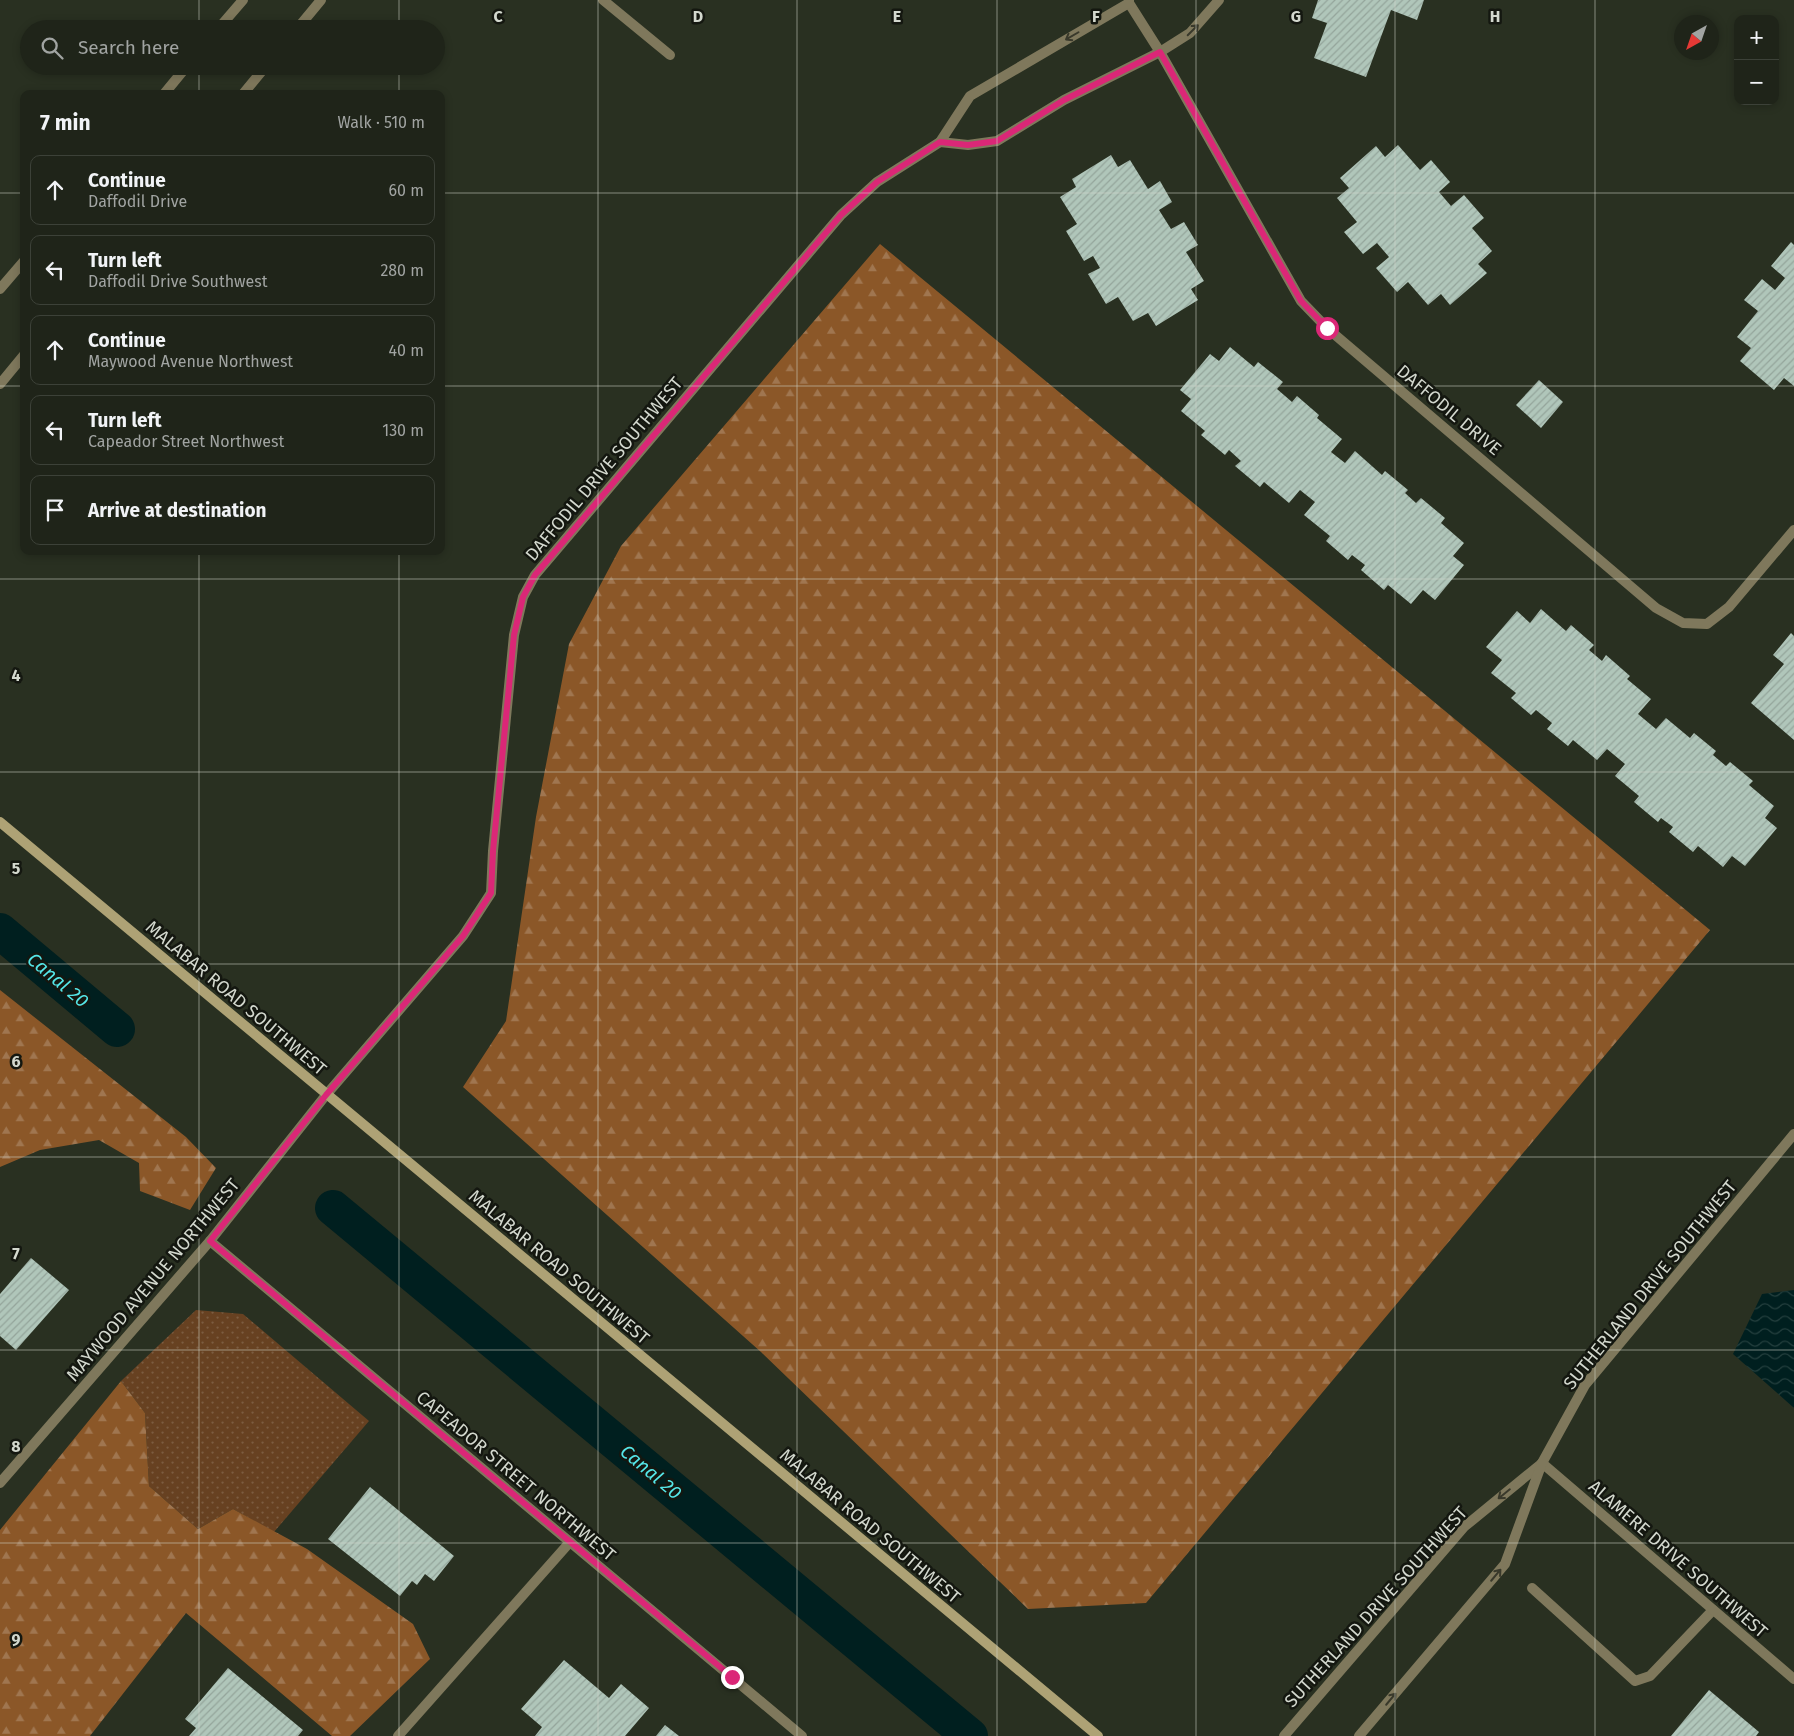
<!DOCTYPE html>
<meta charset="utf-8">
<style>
body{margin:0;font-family:"Fira Sans",sans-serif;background:#2c3026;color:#f1f3f6}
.controls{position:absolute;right:15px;top:15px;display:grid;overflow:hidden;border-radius:10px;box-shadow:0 2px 8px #0003}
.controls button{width:45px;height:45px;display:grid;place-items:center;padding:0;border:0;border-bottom:1px solid #3c4138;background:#1f2419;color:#f1f3f6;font:25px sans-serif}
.compass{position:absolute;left:1674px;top:15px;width:45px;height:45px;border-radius:50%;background:#1f2419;box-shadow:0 2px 8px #0003;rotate:220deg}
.stop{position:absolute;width:15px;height:15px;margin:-11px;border:4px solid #db2777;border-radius:50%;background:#fff}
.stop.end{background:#db2777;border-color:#fff;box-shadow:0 1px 5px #0008}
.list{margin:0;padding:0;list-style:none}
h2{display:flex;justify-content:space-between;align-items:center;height:65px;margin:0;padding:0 20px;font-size:21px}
h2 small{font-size:16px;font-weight:400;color:#a1a4a2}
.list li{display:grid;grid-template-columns:32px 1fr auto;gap:15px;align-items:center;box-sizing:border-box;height:70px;margin:0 10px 10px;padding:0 10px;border:1px solid #3c4138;border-radius:10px}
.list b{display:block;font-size:19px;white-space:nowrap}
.list p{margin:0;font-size:16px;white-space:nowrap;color:#a1a4a2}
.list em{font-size:16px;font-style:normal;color:#a1a4a2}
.icon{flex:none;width:28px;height:28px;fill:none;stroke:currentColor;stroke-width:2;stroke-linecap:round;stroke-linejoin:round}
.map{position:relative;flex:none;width:1794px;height:1736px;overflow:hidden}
.search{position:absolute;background:#1f2419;box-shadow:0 2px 8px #0003;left:20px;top:20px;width:425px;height:55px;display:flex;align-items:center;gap:12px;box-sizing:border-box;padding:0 18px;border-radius:28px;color:#a1a4a2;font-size:19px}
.panel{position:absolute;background:#1f2419;box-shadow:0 2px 8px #0003;left:20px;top:90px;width:425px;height:465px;border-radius:10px}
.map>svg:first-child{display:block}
.grass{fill:url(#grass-dots)}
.forest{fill:url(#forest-firs)}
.water{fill:url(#water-waves)}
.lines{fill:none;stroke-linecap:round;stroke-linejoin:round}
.canal{stroke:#001f1f;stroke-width:36}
.building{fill:url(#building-hatch)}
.service{stroke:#7f785c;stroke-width:10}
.minor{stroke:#7f785c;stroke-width:10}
.secondary{stroke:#aea275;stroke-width:10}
.oneway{stroke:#39392b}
.route{stroke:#db2777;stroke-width:6}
.grid{fill:none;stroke:#d3d8ce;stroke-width:1;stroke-opacity:0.55}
.labels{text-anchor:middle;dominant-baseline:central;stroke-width:5;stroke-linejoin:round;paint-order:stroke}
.street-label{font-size:18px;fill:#d3d8ce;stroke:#141710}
.water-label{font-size:19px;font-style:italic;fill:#54e6e8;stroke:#141710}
.grid-label{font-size:16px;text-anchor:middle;font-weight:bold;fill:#d3d8ce;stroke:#141710;stroke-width:5;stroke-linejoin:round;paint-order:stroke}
</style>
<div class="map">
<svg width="1794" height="1736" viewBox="0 0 1794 1736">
<defs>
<pattern id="grass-dots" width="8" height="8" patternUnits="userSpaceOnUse" patternTransform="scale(1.25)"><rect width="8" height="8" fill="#674121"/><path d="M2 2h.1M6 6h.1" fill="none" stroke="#7c5c40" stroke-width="1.8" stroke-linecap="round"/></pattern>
<pattern id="forest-firs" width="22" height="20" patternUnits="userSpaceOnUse" patternTransform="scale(1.25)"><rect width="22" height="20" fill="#8b5728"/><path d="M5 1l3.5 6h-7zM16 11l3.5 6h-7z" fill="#a07650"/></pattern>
<pattern id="water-waves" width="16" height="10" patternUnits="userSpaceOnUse" patternTransform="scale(1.25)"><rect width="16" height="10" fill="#001f1f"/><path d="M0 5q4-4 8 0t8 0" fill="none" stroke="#243f3e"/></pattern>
<pattern id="building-hatch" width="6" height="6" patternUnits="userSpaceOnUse" patternTransform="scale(1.25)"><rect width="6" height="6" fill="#b0c6ba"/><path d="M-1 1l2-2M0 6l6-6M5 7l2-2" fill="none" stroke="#94a59b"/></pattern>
</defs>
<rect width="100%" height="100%" fill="#293021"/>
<!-- grass -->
<path class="grass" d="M196,1310L243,1314L369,1421L274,1532L233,1509L198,1529L149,1486L145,1413L121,1381Z"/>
<!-- forest -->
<g class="forest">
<path d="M880,244L1710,930L1146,1603L1028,1609L761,1352L463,1087L506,1021L536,817L569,644L621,546Z"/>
<path d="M0,990L186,1137L216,1168L190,1210L140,1191L139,1163L99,1140L40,1150L0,1167Z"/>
<path d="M121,1381L145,1413L149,1486L198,1529L233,1509L307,1549L413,1624L430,1659L350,1736H332L186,1613L90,1736H0V1530Z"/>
</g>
<!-- water -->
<path class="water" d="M1794,1290V1408L1733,1354L1762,1294Z"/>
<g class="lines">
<!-- canal -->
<g class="canal">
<path d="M0,931L117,1029"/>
<path d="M333,1208L970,1736"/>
</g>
</g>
<!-- building -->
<g class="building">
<path d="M1318,0H1424L1417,20L1391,10L1366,77L1314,58L1327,23L1312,18Z"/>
<path d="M1398,145L1420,170L1431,160L1450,182L1439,192L1451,206L1464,195L1484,218L1472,228L1492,251L1478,264L1487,273L1450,305L1441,294L1428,305L1408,282L1397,292L1376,268L1389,257L1377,243L1363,254L1344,232L1357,222L1337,198L1349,188L1340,178L1376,146L1385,157Z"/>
<path d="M1111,155L1118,167L1130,160L1148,189L1160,181L1172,202L1159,210L1171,229L1184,222L1198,245L1186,252L1204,281L1191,289L1198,300L1156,326L1148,313L1133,321L1118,297L1106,304L1088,274L1100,268L1093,256L1084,261L1066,231L1077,224L1060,197L1076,187L1072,179Z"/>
<path d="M1791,242L1794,245V386L1784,378L1774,390L1740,361L1751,348L1737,337L1758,311L1744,300L1762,279L1775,290L1785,278L1771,266Z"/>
<path d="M1230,347L1254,367L1258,362L1283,382L1277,389L1292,402L1297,396L1319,415L1317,418L1342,439L1331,452L1345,463L1355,451L1382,475L1385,471L1408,490L1405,493L1416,503L1421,498L1445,518L1441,523L1464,543L1453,556L1464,565L1435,600L1423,590L1411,604L1388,585L1384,590L1361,570L1365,565L1352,555L1348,560L1326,541L1330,536L1304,515L1315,502L1300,490L1289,503L1264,482L1260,487L1235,466L1241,461L1229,450L1225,455L1201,435L1205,431L1181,411L1191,399L1180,390L1210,354L1219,361Z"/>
<path d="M1539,380L1563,402L1541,428L1516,405Z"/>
<path d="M1541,609L1566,631L1571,625L1594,645L1589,650L1602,661L1606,655L1630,676L1627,679L1651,699L1638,714L1656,729L1666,718L1690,738L1694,733L1716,751L1713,755L1726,766L1730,762L1753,781L1749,785L1774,806L1765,818L1777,828L1745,866L1732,856L1723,867L1698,846L1693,852L1669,832L1673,827L1661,818L1658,822L1634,802L1639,796L1615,776L1625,764L1607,749L1597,760L1573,740L1568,746L1547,729L1552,723L1536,710L1531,715L1511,698L1516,693L1491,673L1502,660L1486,647L1517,611L1530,623Z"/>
<path d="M1791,633L1794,636V740L1751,703L1784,664L1773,655Z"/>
<path d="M31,1258L69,1290L16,1350L0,1336V1294Z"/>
<path d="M370,1487L454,1556L434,1581L425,1574L417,1585L412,1581L400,1596L328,1539Z"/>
<path d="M564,1660L609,1698L621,1684L649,1708L625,1736H535L542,1727L521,1709Z"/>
<path d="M228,1668L303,1730L298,1736H189L196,1728L185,1719Z"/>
<path d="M1709,1690L1759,1732L1756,1736H1671Z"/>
<path d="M665,1725L679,1736H656Z"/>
</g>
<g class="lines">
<!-- service -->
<g class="service">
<path d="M603,0L670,55"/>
<path d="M218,29L243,0"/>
<path d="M297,29L321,0"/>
<path d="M164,94L187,66"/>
<path d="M243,94L266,66"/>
<path d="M0,289L24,261"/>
<path d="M0,384L24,355"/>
<path d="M1532,1588L1635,1681L1650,1676L1713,1610"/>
</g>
<!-- minor -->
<g class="minor">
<path d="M1129,0V3L1160,52L1301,301L1327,328L1656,608L1683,623L1707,624L1729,607L1794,530"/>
<path d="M940,142L968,145L997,141L1064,100L1160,52L1190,33L1219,0"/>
<path d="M210,1241L802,1736"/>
<path d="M1542,1463L1794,1679"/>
<path d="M0,1483L210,1241L326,1095L463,936L491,893L493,851L514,635L523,597L535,575L841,215L877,182L940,142L970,96L1129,3"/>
<path d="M398,1736L570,1542"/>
<path d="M1284,1736L1464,1527L1541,1464"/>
<path d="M1359,1736L1505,1564L1542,1463L1585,1385L1794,1134"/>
</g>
<!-- secondary -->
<path class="secondary" d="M0,822L1098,1736"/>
</g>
<!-- one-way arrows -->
<defs><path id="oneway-shaft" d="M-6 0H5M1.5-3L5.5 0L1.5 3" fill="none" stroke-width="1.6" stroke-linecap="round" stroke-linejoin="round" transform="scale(1.25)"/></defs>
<g class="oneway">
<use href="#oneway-shaft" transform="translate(1193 30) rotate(-45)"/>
<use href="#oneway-shaft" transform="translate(1072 36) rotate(150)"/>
<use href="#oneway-shaft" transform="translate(1504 1494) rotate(141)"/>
<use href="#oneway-shaft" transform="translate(1496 1575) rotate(-50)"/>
<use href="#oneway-shaft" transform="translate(1391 1699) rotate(-50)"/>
</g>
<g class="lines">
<!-- route -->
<path class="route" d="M732,1677L210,1241L326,1095L463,936L491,893L493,851L514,635L523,597L535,575L841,215L877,182L940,142L968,145L997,141L1064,100L1160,52L1301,301L1327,328"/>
</g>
<!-- grid -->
<path class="grid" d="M199,0V29M399,0V29M598,0V1736M797,0V1736M997,0V1736M1196,0V1736M1395,0V1736M1595,0V1736M199,66V94M399,66V94M0,193H24M441,193H1794M0,386H24M441,386H1794M199,551V1736M399,551V1736M0,579H1794M0,772H1794M0,964H1794M0,1157H1794M0,1350H1794M0,1543H1794"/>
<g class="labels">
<!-- street labels -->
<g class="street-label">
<text transform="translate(1449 410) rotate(40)">DAFFODIL DRIVE</text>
<text transform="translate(604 469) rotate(-50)">DAFFODIL DRIVE SOUTHWEST</text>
<text transform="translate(236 998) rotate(40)">MALABAR ROAD SOUTHWEST</text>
<text transform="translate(559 1267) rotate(40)">MALABAR ROAD SOUTHWEST</text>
<text transform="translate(153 1280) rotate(-50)">MAYWOOD AVENUE NORTHWEST</text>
<text transform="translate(1650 1285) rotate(-51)">SUTHERLAND DRIVE SOUTHWEST</text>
<text transform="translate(516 1476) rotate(40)">CAPEADOR STREET NORTHWEST</text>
<text transform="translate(870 1526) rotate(40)">MALABAR ROAD SOUTHWEST</text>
<text transform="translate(1678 1559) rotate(41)">ALAMERE DRIVE SOUTHWEST</text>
<text transform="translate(1376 1607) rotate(-48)">SUTHERLAND DRIVE SOUTHWEST</text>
</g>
<!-- water labels -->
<g class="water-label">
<text transform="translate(58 980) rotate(40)">Canal 20</text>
<text transform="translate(651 1472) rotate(40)">Canal 20</text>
</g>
</g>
<g class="grid-label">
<text x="498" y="22">C</text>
<text x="698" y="22">D</text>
<text x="897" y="22">E</text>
<text x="1096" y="22">F</text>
<text x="1296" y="22">G</text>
<text x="1495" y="22">H</text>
<text x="16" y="681">4</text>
<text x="16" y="874">5</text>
<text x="16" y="1067">6</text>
<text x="16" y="1259">7</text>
<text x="16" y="1452">8</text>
<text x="16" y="1645">9</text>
</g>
</svg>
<div class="controls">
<button>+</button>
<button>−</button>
</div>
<svg class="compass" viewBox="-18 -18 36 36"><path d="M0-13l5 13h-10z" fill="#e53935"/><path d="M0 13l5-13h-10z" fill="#a1a4a2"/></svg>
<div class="stop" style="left:1327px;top:328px"></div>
<div class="stop end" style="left:732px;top:1677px"></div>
<div class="search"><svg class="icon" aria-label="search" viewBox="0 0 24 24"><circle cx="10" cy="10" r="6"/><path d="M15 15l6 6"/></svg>Search here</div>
<section class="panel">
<h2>7 min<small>Walk · 510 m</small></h2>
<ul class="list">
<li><svg class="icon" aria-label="ahead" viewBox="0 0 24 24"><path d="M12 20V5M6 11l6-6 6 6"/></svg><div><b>Continue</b><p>Daffodil Drive</p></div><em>60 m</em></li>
<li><svg class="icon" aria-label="left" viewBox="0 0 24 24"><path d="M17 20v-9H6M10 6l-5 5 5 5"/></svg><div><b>Turn left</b><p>Daffodil Drive Southwest</p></div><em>280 m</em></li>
<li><svg class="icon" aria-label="ahead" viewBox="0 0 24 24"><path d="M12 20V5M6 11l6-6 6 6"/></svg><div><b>Continue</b><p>Maywood Avenue Northwest</p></div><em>40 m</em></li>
<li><svg class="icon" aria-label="left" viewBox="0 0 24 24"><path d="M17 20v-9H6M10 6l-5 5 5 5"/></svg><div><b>Turn left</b><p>Capeador Street Northwest</p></div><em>130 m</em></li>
<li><svg class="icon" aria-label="arrive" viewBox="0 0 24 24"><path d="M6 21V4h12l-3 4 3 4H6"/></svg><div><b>Arrive at destination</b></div></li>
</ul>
</section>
</div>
